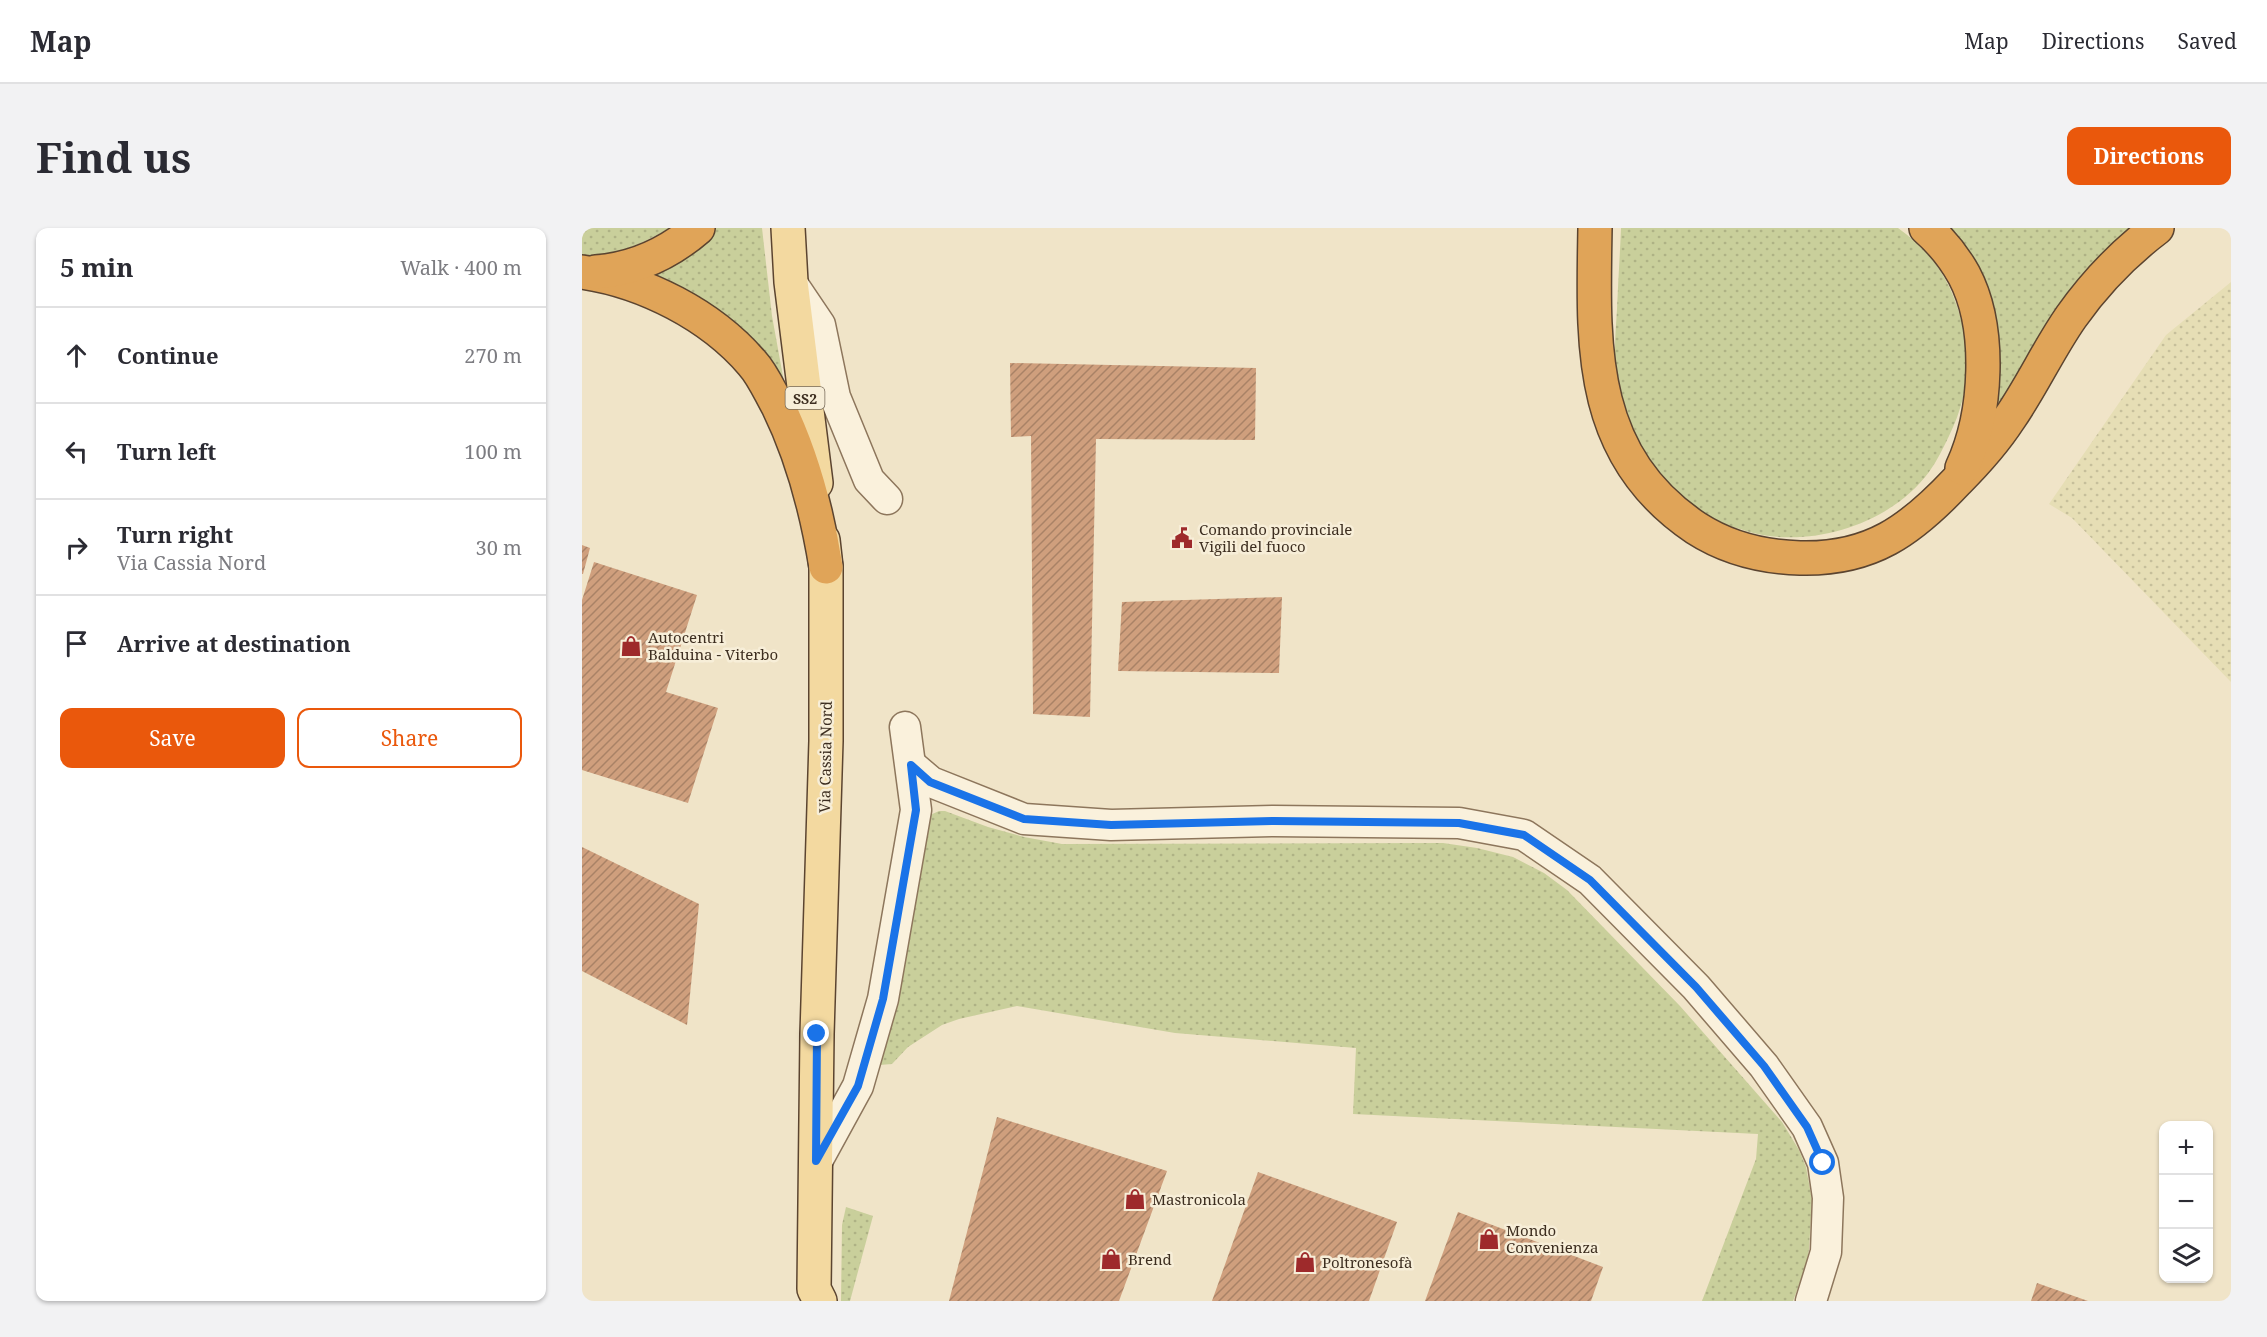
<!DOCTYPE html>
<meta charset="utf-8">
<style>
body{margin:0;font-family:"Noto Serif",serif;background:#f2f2f3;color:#2b2b33}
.controls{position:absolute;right:18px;bottom:18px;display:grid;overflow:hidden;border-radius:12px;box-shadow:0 2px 4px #0004}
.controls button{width:54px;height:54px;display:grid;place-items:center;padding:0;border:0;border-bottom:2px solid #e1e1e2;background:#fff;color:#2b2b33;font:30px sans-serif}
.stop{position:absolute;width:18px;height:18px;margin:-14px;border:4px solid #1a73e8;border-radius:50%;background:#fff}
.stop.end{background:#1a73e8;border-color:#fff;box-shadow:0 2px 6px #0008}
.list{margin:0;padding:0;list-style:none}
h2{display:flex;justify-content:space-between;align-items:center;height:78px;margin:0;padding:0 24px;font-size:26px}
h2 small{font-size:20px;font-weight:400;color:#7c7c81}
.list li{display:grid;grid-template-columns:39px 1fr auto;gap:18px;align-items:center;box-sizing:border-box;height:96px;padding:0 24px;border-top:2px solid #e1e1e2}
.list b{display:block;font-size:22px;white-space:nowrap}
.list p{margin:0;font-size:20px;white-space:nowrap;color:#7c7c81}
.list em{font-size:20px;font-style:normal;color:#7c7c81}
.actions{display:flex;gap:12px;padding:18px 24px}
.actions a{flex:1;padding:14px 0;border:2px solid #ea580c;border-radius:12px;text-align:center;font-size:21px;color:#ea580c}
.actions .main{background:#ea580c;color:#fff}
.icon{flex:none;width:33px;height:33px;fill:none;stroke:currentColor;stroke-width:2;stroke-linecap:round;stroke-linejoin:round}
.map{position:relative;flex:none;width:1649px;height:1073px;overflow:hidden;border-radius:12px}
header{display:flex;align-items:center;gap:36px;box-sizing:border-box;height:84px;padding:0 30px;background:#fff;border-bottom:2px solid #e1e1e2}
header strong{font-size:28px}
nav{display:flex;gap:33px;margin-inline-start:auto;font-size:21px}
.intro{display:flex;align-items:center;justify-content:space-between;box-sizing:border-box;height:144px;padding:0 36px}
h1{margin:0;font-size:42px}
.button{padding:15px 27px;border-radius:12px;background:#ea580c;color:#fff;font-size:21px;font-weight:700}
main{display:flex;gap:36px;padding:0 36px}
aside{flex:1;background:#fff;border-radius:12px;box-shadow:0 2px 4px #0004}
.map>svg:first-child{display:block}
.farmland{fill:url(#farmland-dots)}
.grass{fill:url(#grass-dots)}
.building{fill:url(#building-hatch)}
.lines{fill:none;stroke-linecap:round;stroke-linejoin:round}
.minor-casing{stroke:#8d765c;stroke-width:33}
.major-casing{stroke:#5b4430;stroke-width:36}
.highway-casing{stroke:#5b4430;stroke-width:36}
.minor{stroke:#faf1dc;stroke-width:30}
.major{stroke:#f3d9a0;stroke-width:33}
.highway{stroke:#e0a458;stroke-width:33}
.route{stroke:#1a73e8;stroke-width:8}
.labels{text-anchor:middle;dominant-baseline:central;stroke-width:5;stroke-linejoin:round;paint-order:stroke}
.shield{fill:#f7eed8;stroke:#756857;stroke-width:1.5}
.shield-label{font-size:14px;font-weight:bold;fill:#3d2e20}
.poi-label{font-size:15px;fill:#3d2e20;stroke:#f7eed8;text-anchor:start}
.street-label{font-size:15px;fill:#3d2e20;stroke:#f7eed8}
</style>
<header>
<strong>Map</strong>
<nav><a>Map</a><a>Directions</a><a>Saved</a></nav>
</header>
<div class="intro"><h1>Find us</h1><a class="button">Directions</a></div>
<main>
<aside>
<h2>5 min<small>Walk · 400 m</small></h2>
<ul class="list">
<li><svg class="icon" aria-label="ahead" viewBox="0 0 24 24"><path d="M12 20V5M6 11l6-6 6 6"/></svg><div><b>Continue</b></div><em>270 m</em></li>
<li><svg class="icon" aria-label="left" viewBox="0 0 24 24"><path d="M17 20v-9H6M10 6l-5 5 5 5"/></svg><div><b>Turn left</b></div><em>100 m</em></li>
<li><svg class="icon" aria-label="right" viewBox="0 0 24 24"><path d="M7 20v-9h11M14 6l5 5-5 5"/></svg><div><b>Turn right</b><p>Via Cassia Nord</p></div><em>30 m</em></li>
<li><svg class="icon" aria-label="arrive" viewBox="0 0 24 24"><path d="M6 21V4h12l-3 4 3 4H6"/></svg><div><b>Arrive at destination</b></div></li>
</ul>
<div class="actions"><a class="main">Save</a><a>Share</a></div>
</aside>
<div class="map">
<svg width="1649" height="1073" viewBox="0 0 1649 1073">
<defs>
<pattern id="farmland-dots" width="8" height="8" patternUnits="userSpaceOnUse" patternTransform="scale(1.5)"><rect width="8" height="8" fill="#e6deb5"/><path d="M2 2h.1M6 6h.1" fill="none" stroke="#c6bf9b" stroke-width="1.8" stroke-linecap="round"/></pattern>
<pattern id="grass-dots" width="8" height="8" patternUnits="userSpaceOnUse" patternTransform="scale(1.5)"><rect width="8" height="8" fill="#c9cf9b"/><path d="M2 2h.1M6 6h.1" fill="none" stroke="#aeb285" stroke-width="1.8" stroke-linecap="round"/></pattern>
<pattern id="building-hatch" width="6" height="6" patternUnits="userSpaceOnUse" patternTransform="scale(1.5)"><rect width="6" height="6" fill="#cf9f7d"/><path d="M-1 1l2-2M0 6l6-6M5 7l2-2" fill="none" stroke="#a98266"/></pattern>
</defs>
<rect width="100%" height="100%" fill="#f0e4c8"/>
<!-- farmland -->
<path class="farmland" d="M1649,54V454L1490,290L1467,276L1584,107Z"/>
<!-- grass -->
<g class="grass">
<path d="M0,0H87C65,14 26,31 0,28Z"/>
<path d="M133,0H180L190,88L206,176L64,51Z"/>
<path d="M1039,0H1316C1353,27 1370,54 1381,99C1390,137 1384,174 1367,208C1361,220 1355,233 1347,244C1308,297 1226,322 1164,303C1153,299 1139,297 1130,291C1075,258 1045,207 1035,145C1031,124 1034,102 1035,81C1036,54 1038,27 1039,0Z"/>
<path d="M1366,0H1550L1478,77L1408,193L1416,152L1417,130L1412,84Z"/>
<path d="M357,583H363L406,599L442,609L480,616L861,615L895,620L931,629L962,645L985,662L1098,778L1200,894L1217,922L1224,939L1230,972L1227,1021L1224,1038L1211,1073H1120L1174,931L1176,906L771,886L774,820L593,805L435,778L377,791L360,797L326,819L310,836L297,837L324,734L341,600L346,588Z"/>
<path d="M264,979L291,988L268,1073H259L260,997Z"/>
</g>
<!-- building -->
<g class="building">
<path d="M428,135L674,140L673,212L514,211L508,489L451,486L449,208L429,209Z"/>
<path d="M0,317L8,320L1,346H0Z"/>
<path d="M12,334L115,367L84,464L136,480L106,575L0,542V372Z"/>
<path d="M700,369L697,445L536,443L540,374Z"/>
<path d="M0,619L117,676L105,797L0,743Z"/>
<path d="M415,889L585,943L537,1073H367Z"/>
<path d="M676,944L815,994L787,1073H630Z"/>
<path d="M876,984L1021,1039L1009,1073H843Z"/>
<path d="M1455,1055L1506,1073H1449Z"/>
</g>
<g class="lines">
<defs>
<g id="minor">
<path d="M209,54L238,97L253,169L287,252L305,271"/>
<path d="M329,537L349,554L442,591L529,597L691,593L877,595L942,607L1008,652L1114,759L1182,838L1225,899L1241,935L1246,970L1244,1024L1229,1073"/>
<path d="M235,933L276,858L301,771L334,582L323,499"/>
</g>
<g id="major">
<path d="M206,0L209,54L234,255"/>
<path d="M238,1073L232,1061L235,806L244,513V339L241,312"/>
</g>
<g id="highway">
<path d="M1013,0C1011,117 1005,227 1114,300C1145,320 1182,329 1218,330C1289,332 1329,302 1375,253C1394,234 1412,214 1427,191C1450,158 1466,122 1489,89C1513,55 1542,25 1575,0"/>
<path d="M1344,0C1359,13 1372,29 1382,47C1410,100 1405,186 1380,240"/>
<path d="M0,44C62,53 129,87 170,135C181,147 188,164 196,178C221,229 235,283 244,339"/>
<path d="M14,44C53,41 87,25 116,0"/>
</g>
</defs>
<!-- minor casing -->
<use href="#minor" class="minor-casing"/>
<!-- major casing -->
<use href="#major" class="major-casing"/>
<!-- highway casing -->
<use href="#highway" class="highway-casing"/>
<!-- minor -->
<use href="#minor" class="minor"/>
<!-- major -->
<use href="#major" class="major"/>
<!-- highway -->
<use href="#highway" class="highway"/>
</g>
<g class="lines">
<!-- route -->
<path class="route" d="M235,806L234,933L276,858L301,771L334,582L329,537L348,554L442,591L529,597L692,593L877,595L942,607L1008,652L1114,759L1182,838L1225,899L1241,935"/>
</g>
<!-- icons -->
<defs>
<symbol id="civic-bare" viewBox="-9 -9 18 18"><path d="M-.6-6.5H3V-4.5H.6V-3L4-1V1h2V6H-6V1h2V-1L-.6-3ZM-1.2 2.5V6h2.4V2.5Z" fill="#9e2a2b" stroke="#f7eed8" stroke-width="2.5" paint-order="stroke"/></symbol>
<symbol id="shop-bare" viewBox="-9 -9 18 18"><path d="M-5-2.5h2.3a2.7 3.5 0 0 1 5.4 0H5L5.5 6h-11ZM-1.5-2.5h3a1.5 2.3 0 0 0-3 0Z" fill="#9e2a2b" stroke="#f7eed8" stroke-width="2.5" paint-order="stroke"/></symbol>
</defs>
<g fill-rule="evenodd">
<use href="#civic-bare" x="585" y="295" width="30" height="30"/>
<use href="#shop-bare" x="34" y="403" width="30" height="30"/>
<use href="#shop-bare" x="538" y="956" width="30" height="30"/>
<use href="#shop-bare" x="892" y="996" width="30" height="30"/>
<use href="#shop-bare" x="514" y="1016" width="30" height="30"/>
<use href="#shop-bare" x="708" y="1019" width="30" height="30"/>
</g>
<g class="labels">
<!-- shield labels -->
<rect class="shield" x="203.5" y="159" width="39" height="22" rx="4.5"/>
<g class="shield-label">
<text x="223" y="170">SS2</text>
</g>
<!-- poi labels -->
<g class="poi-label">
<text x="617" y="301">Comando provinciale<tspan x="617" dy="17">Vigili del fuoco</tspan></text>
<text x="66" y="409">Autocentri<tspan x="66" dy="17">Balduina - Viterbo</tspan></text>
<text x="570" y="971">Mastronicola</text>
<text x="924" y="1002">Mondo<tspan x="924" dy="17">Convenienza</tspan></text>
<text x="546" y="1031">Brend</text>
<text x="740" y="1034">Poltronesofà</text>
</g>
<!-- street labels -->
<g class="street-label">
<text transform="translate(243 529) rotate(-89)">Via Cassia Nord</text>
</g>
</g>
</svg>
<div class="controls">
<button>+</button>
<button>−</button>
<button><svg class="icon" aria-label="layers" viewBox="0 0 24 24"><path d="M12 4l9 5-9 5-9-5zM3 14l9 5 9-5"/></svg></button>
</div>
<div class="stop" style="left:1241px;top:935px"></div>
<div class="stop end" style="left:235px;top:806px"></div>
</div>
</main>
